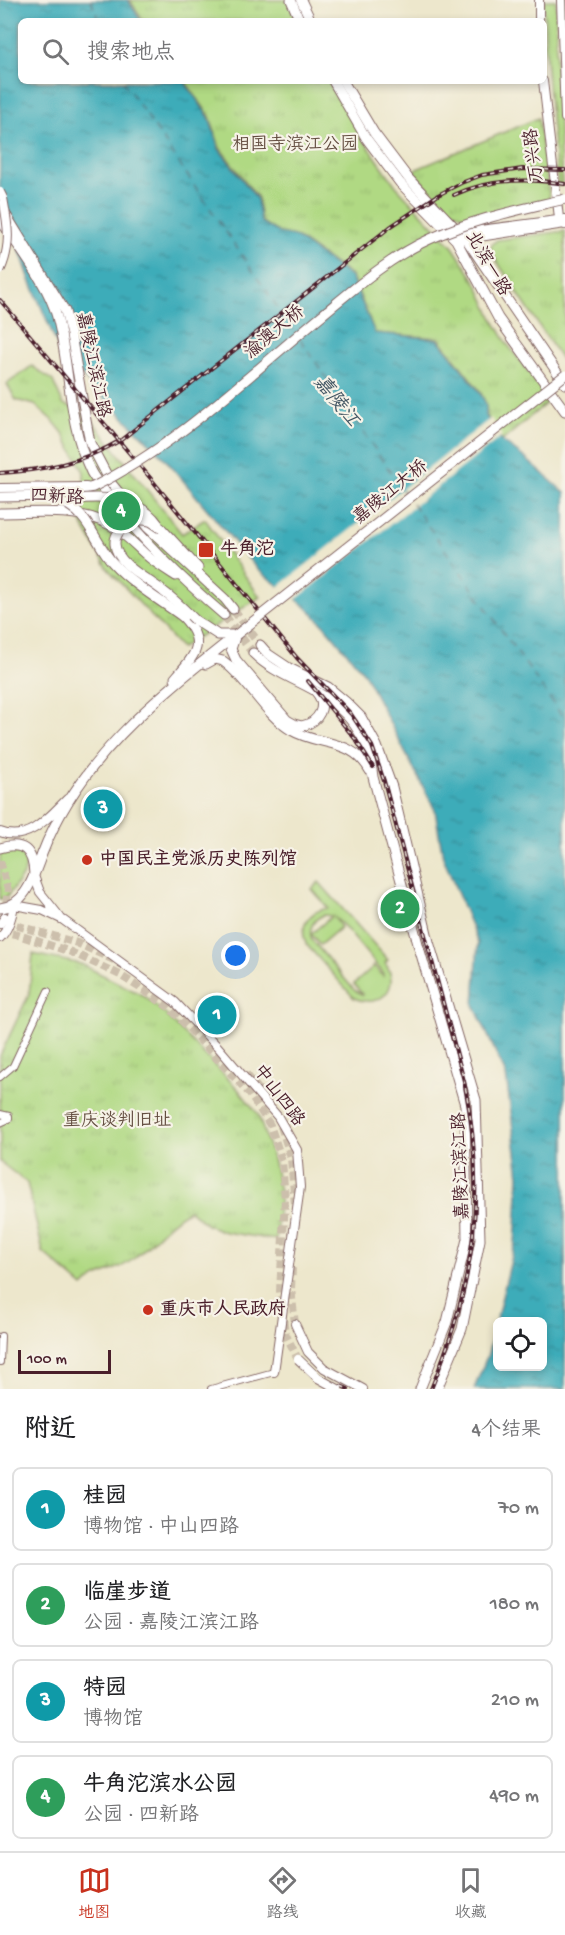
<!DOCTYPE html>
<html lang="zh">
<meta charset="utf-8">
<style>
body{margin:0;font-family:"Gochi Hand","LXGW WenKai TC",sans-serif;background:#f6f6f6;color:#202124}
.controls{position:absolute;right:18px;bottom:18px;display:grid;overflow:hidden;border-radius:9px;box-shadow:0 3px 9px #0003}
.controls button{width:54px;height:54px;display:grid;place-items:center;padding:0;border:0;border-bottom:2px solid #e0e0e0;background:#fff;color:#202124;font:30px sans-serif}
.scale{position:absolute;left:18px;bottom:15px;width:93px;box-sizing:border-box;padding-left:6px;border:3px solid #4a1f2b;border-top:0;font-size:16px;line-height:21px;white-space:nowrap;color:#4a1f2b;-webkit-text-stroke:4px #f7f3e8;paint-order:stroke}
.you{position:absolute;left:236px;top:956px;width:21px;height:21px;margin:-15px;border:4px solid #fff;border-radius:50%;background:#1a73e8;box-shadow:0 0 0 9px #1a73e833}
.badge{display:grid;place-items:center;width:39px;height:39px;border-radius:50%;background:#c8321e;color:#fff;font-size:20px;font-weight:700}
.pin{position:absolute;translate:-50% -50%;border:3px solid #fff;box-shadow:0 2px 6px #0006}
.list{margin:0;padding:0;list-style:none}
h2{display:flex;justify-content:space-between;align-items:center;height:78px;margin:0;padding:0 24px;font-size:26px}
h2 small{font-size:20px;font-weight:400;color:#757577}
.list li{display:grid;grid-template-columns:39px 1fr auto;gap:18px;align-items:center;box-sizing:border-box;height:84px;margin:0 12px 12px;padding:0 12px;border:2px solid #e0e0e0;border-radius:9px}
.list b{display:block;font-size:22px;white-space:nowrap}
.list p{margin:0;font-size:20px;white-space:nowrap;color:#757577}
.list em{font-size:20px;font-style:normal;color:#757577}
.icon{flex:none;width:33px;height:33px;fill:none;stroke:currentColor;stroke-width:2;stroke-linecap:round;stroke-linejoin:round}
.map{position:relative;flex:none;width:565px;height:1389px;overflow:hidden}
.search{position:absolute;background:#fff;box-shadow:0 3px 9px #0003;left:18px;right:18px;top:18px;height:66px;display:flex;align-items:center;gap:15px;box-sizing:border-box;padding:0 21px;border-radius:9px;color:#757577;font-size:22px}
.sheet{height:462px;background:#fff}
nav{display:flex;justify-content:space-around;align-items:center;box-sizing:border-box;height:84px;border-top:2px solid #e0e0e0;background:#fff;font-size:16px;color:#757577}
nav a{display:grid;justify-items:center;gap:3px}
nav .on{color:#c8321e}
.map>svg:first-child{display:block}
.grass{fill:#b0d983;stroke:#7d7c57;stroke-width:1.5;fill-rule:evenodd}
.park{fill:url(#park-tufts);stroke:#7d7c57;stroke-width:1.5}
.water{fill:url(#water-ripples);stroke:#436672;stroke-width:1.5;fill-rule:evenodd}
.pier{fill:#ede7cc}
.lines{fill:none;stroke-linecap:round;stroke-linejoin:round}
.ferry{stroke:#445764;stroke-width:1.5;stroke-dasharray:8 6;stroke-linecap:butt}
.secondary-tunnel{stroke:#ccbfac;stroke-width:8;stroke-dasharray:8 4;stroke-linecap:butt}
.primary-tunnel{stroke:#ccbfac;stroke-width:9;stroke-dasharray:9 4.5;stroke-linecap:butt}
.street-casing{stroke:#836563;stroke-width:8}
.secondary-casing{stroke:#836563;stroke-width:10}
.primary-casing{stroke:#836563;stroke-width:11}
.street{stroke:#fff;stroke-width:6}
.secondary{stroke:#fff;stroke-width:8}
.primary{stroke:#fff;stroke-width:9}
.rail-casing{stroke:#4a1f2b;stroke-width:4}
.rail{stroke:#f7f3e8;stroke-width:1.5;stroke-dasharray:4.5;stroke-linecap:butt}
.secondary-bridge-casing{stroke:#836563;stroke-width:10;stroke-linecap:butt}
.primary-bridge-casing{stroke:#836563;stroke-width:11;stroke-linecap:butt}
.secondary-bridge{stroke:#fff;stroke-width:8}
.primary-bridge{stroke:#fff;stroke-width:9}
.poi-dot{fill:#c8321e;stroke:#f7f3e8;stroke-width:2}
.labels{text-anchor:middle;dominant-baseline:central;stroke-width:4.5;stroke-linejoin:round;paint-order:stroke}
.park-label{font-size:18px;fill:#644e41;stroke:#f7f3e8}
.street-label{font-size:18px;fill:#4a1f2b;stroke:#f7f3e8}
.poi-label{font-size:18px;font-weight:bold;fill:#4a1f2b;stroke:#f7f3e8;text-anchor:start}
.water-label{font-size:20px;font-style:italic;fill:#445764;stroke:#f7f3e8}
</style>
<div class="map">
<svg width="565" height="1389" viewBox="0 0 565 1389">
<defs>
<pattern id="park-tufts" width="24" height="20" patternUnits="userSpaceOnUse" patternTransform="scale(1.5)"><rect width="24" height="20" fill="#b0d983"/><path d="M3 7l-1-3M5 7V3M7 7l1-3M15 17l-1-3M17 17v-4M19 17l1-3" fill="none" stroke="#99ba71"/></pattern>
<pattern id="water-ripples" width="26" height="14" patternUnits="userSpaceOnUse" patternTransform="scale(1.5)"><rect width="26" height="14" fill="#3cacb9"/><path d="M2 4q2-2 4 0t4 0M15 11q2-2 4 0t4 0" fill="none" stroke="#348b97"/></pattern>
</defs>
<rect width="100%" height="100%" fill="#f7f3e8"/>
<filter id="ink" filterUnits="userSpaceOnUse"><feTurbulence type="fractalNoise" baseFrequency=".0167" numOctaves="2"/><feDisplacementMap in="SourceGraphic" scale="12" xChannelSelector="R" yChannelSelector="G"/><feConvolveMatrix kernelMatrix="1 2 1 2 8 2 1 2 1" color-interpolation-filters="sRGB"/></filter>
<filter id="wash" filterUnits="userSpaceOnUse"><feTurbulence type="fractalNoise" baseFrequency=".008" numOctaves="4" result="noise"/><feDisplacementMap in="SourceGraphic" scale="24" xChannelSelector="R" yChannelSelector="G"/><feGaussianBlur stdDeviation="1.35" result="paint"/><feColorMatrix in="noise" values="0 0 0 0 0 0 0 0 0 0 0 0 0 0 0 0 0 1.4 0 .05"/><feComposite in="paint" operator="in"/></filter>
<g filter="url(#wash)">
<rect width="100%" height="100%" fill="#ede7cc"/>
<!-- grass -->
<g class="grass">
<path d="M544,0H556V69L562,185L558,186C552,124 544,62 544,0Z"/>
<path d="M11,849C41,861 18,882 6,898L0,899V854L3,850Z"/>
<path d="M319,882L388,960L385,963C402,987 380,1010 354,998L306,944C298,925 310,911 328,908L312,889ZM324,915L332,916L311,934L320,945L341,927L334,917L344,926L383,973V976L374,966L354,984L363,995L354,990L312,940C308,929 313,919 324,915Z"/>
</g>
<!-- park -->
<g class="park">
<path d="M130,0H287L297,21H143Z"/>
<path d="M185,81H328L363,139L396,186L453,247L477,284L494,321L508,345L550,400L502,441L487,416L486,404L480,391L439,338L375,333L352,276L295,236L279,233L261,221L258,198L220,148L210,116Z"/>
<path d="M538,118L550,201L476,222L449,209L412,171Z"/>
<path d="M565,231V365L490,251L492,244L497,240Z"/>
<path d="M32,366L53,381L63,404L79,410L91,419L182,534L205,519L260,597L181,648L108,569L79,519L77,503L84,481V472L63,433L54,422L35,405L16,400L7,384Z"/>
<path d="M33,954L81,964L144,996L162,1011L238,1089L258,1114L274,1162L280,1192L276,1240L225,1232L207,1225L189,1210C166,1223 152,1244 132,1260C117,1272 96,1273 83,1287L43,1252L27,1183L0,1162V1056L29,994Z"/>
</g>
<!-- water -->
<path class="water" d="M0,0H128L141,21H21V81H184L209,117L219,149L257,199L261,222L279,233L294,236L351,277L375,333L438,339L479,391L486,404V416L502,441L525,458L565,493V1389H474L488,1354L515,1244L519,1176L506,1075L474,1005L478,943L443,857L435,810L364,673L323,624L305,606L258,570L165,459L61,354L30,280L0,193ZM498,1322H542V1366H498Z"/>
<!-- pier -->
<path class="pier" d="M491,418L502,436L294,601L277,588Z"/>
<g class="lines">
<!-- ferry -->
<g class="ferry">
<path d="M91,0L99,21"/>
<path d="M123,81L295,333"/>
<path d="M300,339L407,496"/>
<path d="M412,503L565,720"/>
</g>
</g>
</g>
<g filter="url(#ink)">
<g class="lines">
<!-- secondary-tunnel -->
<g class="secondary-tunnel">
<path d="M0,861L8,890L5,913"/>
<path d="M5,922L77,943L114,960"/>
<path d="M0,931L15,934L71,952L120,975L169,1007L249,1093L270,1125L282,1161L285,1199L280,1292L285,1333L298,1359"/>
<path d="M246,1074L264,1096"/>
<path d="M281,1126L291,1158L295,1204"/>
<path d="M292,1268L291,1289L295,1324"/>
</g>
<!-- primary-tunnel -->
<g class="primary-tunnel">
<path d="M233,609L260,645"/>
<path d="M224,615L253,653"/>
</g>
<defs>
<g id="street">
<path d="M0,1077L13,1066L48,991"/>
<path d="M0,1114L9,1116V1119L0,1123"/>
<path d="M0,1362L1,1336"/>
<path d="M211,1389L274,1372"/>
</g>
<g id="secondary">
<path d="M561,0L565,118"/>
<path d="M539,21V0"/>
<path d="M543,81L559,218L565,225"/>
<path d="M456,233L565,219"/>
<path d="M460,240L565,224"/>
<path d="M0,488L86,487"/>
<path d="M0,832C28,843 49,817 67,799"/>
<path d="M34,876L40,892L60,917"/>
<path d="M0,924L5,917"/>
<path d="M0,938C9,929 12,917 14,905L42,910L63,920L175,1002L218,1047L278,1117L297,1150L300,1187L274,1372"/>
<path d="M295,1324L308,1352L324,1368L363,1389"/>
</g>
<g id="primary">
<path d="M291,0L300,21"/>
<path d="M301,0L311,21"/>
<path d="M333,81L366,138L400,183L456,240L498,318L565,411"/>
<path d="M343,81L374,133L408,178L466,239L565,384"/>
<path d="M0,205L65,311L71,335L90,443L111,483L147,527L225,599L233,609"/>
<path d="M0,219C18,247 49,285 57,317C71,368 67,423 91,472C97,483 106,492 113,502C145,544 184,581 224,615"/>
<path d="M0,497L57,496L93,487"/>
<path d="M0,513C36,513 77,507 110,525C123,532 134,544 145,554C155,563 165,569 176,576"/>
<path d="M161,528L198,568"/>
<path d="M195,620L218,635H236"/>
<path d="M235,637L231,649L236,660L287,720L294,724L302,726C319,722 328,706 316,692"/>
<path d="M260,645L268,654L289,668L328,687L346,702L361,717L377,746L392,787L429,942L476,1100L480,1240L462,1329L437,1389"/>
<path d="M253,653C270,670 292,678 312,689C348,709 369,735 373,777L418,944L465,1105L467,1239L447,1322L420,1389"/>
<path d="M206,664L215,659L223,661C248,679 265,715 291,730C319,747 352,737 370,771"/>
<path d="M175,678C196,654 207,643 183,617"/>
<path d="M0,848C23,841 33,850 34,874"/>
<path d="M0,908C26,906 34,875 42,854C79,758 158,697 236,635"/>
</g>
</defs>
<!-- street casing -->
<use href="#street" class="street-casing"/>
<!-- secondary casing -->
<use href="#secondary" class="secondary-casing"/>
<!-- primary casing -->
<use href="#primary" class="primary-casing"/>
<!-- street -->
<use href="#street" class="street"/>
<!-- secondary -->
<use href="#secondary" class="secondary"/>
<!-- primary -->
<use href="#primary" class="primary"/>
<defs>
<g id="rail">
<path d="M454,195C488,179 529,178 565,184"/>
<path d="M0,300L152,480L297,658L351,714L372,746L384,781L464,1081C487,1194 475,1283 431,1389"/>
<path d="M0,473C44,470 82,463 121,440L390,227L438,195L461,183L482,175L522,169L565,170"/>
<path d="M308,681L356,740L373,767"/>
<path d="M341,1386L348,1389"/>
</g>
</defs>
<!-- rail casing -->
<use href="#rail" class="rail-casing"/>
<!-- rail -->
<use href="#rail" class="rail"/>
<defs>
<g id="secondary-bridge">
<path d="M0,192L3,198C8,225 12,245 0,271"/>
<path d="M298,1359L318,1378L338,1389"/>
</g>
<g id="primary-bridge">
<path d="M93,487C178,445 249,375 322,315C356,287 390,257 430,239C473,219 519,210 565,199"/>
<path d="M76,499C104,496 140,498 158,524"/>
<path d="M68,505C90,518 96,544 113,563C131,583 161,601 183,617"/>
<path d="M161,528C157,526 153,522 149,521C135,517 114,529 115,544C116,564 150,580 164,592C175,600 185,610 195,620"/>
<path d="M236,635L565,375"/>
</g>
</defs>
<!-- secondary-bridge casing -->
<use href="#secondary-bridge" class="secondary-bridge-casing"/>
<!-- primary-bridge casing -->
<use href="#primary-bridge" class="primary-bridge-casing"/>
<!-- secondary-bridge -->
<use href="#secondary-bridge" class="secondary-bridge"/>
<!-- primary-bridge -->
<use href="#primary-bridge" class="primary-bridge"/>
</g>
</g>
<!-- markers -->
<g class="poi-dot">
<rect x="198" y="542" width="16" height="16" rx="3"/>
<circle cx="87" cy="860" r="6"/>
<circle cx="148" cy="1310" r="6"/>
</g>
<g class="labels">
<!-- park labels -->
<g class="park-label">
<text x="295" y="145">相国寺滨江公园</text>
<text x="117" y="1121">重庆谈判旧址</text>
</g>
<!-- street labels -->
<g class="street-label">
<text transform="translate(535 155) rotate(-97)">万兴路</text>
<text transform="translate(487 264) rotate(60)">北滨一路</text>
<text transform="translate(275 333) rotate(-40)">渝澳大桥</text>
<text transform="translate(92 365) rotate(78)">嘉陵江滨江路</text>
<text transform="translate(391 493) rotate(-39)">嘉陵江大桥</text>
<text transform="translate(57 498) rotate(3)">四新路</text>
<text transform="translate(278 1096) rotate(53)">中山四路</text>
<text transform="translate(462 1166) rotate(-92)">嘉陵江滨江路</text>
</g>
<!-- poi labels -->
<g class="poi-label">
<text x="220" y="550">牛角沱</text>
<text x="99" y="860">中国民主党派历史陈列馆</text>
<text x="160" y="1310">重庆市人民政府</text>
</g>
<!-- water labels -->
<g class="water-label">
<text transform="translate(335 402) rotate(51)">嘉陵江</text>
</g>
</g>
</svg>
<div class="controls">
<button><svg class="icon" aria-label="locate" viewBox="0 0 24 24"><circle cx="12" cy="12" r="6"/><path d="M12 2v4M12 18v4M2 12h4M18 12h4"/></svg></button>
</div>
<div class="scale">100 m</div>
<div class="you"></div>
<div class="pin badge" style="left:217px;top:1015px;background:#0f9aa8">1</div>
<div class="pin badge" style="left:400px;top:909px;background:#2e9e5b">2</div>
<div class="pin badge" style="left:103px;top:809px;background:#0f9aa8">3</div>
<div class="pin badge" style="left:121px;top:511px;background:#2e9e5b">4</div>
<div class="search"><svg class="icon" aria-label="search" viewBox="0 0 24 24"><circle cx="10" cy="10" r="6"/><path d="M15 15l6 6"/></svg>搜索地点</div>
</div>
<section class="sheet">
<h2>附近<small>4个结果</small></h2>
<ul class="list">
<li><span class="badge" style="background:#0f9aa8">1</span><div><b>桂园</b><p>博物馆 · 中山四路</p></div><em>70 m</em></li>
<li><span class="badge" style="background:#2e9e5b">2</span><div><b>临崖步道</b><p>公园 · 嘉陵江滨江路</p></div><em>180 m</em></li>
<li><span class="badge" style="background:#0f9aa8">3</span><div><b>特园</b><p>博物馆</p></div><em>210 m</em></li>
<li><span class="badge" style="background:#2e9e5b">4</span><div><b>牛角沱滨水公园</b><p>公园 · 四新路</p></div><em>490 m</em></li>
</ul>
</section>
<nav>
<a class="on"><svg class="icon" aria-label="map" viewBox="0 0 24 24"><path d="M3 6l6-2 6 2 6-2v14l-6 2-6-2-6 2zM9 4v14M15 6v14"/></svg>地图</a>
<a><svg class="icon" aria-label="directions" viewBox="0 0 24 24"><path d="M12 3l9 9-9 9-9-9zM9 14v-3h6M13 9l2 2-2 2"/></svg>路线</a>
<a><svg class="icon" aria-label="saved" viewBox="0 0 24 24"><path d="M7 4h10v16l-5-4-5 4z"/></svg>收藏</a>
</nav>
